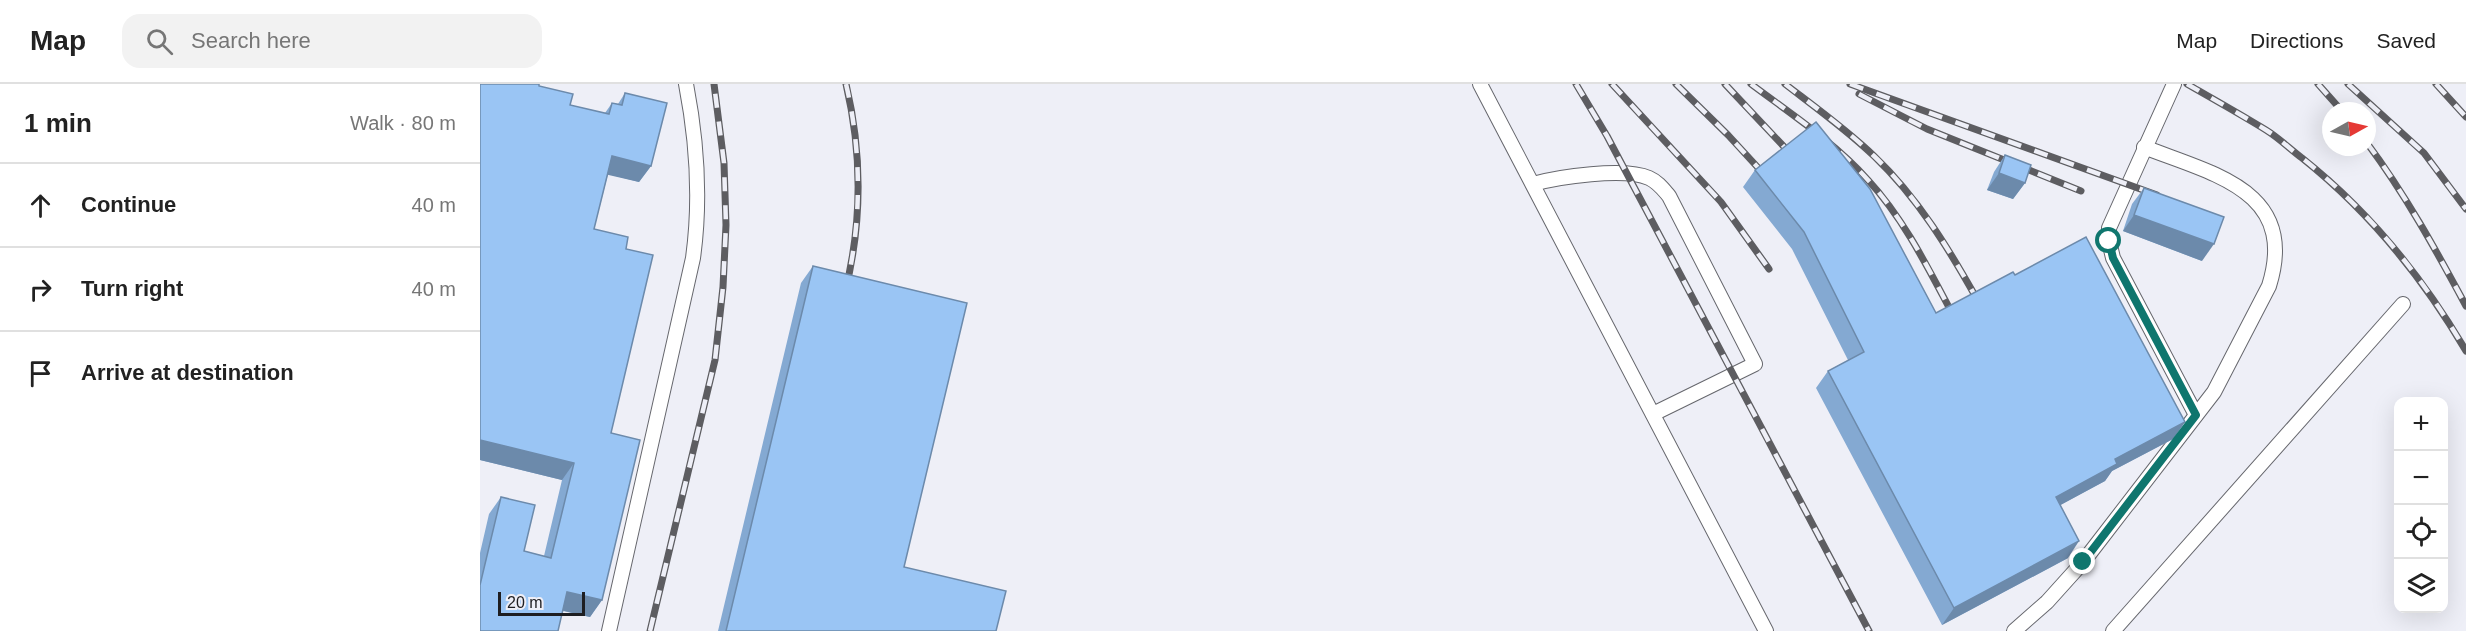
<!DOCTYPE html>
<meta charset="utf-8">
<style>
body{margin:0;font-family:Arial,sans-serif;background:#f2f2f2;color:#222}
.controls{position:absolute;right:18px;bottom:18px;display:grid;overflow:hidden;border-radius:12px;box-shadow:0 6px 24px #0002}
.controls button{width:54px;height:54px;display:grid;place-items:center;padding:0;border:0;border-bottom:2px solid #e0e0e0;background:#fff;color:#222;font:30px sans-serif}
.compass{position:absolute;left:1842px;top:18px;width:54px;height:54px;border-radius:50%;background:#fff;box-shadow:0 6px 24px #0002;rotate:82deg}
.scale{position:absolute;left:18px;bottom:15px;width:87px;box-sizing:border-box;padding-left:6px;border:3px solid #1e1e21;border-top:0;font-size:16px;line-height:21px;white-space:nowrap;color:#1e1e21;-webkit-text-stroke:4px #eeeff7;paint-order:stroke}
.stop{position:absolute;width:18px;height:18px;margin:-14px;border:4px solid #0f766e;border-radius:50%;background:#fff}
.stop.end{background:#0f766e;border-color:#fff;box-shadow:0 2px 6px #0008}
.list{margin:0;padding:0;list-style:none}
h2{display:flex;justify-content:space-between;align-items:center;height:78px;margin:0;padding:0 24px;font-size:26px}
h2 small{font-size:20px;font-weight:400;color:#767676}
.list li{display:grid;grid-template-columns:39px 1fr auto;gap:18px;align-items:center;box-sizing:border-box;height:84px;padding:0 24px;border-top:2px solid #e0e0e0}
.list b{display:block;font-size:22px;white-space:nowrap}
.list em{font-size:20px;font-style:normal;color:#767676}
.icon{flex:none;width:33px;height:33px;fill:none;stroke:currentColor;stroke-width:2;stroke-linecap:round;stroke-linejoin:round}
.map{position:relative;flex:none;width:1986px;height:547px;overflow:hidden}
header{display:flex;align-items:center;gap:36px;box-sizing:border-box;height:84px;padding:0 30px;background:#fff;border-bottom:2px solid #e0e0e0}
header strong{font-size:28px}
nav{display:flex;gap:33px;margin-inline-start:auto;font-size:21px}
.search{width:420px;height:54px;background:#f2f2f2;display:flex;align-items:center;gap:15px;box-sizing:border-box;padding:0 21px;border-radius:18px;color:#767676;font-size:22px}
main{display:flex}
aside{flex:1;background:#fff}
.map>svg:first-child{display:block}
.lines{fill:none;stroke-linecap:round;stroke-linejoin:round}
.service-casing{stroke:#66676d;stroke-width:16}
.service{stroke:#fff;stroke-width:14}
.rail-casing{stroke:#5d5d61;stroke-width:7}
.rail{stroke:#eeeff7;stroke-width:4.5;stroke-dasharray:14;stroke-linecap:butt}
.wall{fill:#84a9d2}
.shaded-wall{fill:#6c8aab}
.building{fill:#9ac5f4;stroke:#6c8aab;stroke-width:1.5}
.route{stroke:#0f766e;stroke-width:8}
</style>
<header>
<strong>Map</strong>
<div class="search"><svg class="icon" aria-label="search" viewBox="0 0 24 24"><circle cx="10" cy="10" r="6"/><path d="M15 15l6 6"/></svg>Search here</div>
<nav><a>Map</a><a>Directions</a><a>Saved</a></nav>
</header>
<main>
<aside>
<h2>1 min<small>Walk · 80 m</small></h2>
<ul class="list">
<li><svg class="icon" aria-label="ahead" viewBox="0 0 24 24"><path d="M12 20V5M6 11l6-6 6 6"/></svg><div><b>Continue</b></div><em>40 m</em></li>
<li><svg class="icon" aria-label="right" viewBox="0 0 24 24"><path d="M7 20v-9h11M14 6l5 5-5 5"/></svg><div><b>Turn right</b></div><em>40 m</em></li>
<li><svg class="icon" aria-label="arrive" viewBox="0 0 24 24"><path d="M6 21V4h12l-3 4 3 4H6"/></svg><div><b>Arrive at destination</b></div></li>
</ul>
</aside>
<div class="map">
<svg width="1986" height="547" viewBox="0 0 1986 547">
<rect width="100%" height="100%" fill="#eeeff7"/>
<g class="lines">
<defs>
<g id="service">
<path d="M1000,0L1286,547"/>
<path d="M1694,0L1629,144V157L1633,174L1716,331"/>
<path d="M1053,100C1078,93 1144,83 1169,94C1178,98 1183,105 1189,112L1275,280L1173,330"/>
<path d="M129,547L213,174C221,116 217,57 206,0"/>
<path d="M1534,547L1567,518L1603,478L1734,308L1789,202C1819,106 1732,90 1664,63"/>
<path d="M1633,547L1923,220"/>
</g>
</defs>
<!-- service casing -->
<use href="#service" class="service-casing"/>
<!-- service -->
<use href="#service" class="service"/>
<defs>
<g id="rail">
<path d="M1096,0L1127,52L1389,547"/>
<path d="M1132,0L1241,118L1289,185"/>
<path d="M1196,0L1248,51L1282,88"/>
<path d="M1245,0L1308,67"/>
<path d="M1271,0C1311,30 1354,58 1388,96C1424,135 1448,184 1473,231"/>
<path d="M1305,0C1335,23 1367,46 1394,72C1438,114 1469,165 1498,217"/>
<path d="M1370,0L1677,111"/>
<path d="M1707,0C1733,15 1760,30 1786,46C1799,54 1810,65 1822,74C1890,128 1942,192 1986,267"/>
<path d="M1838,0L1862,27"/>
<path d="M1868,0L1944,69L1986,125"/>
<path d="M1956,0L1986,33"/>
<path d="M1379,10L1447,45L1601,107"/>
<path d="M1887,59C1925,110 1956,166 1986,222"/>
<path d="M365,208C382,140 382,68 366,0"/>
<path d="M170,547L235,276L243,203L246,141L244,79L234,0"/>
</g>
</defs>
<!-- rail casing -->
<use href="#rail" class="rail-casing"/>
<!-- rail -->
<use href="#rail" class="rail"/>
</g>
<!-- wall -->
<g class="wall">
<path d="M0,0L59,2L90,21L125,29L132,19L138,20L145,9L171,82L159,98L128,90L114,145L146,165L131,349L122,516L110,533L83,527L0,547V469L9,430L21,413L44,467L64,472L82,396L0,376Z"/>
<path d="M1525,71L1545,99L1533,115L1507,106L1514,88Z"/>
<path d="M1275,86L1456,229L1535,191L1705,338L1693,355L1632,387L1625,397L1580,421L1588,474L1462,541L1336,304L1348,287L1368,276L1312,165L1263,103Z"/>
<path d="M1664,104L1722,177L1643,147L1652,120Z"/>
<path d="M333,182L424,483L516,547H238L321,199Z"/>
</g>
<!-- shaded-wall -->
<g class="shaded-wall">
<path d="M132,72L171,82L159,98L120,89Z"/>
<path d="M1519,89L1545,99L1533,115L1507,106Z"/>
<path d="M1654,131L1734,160L1722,177L1643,147Z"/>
<path d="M1705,338L1693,355L1632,387L1625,397L1564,430L1576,413L1635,375Z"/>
<path d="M0,356L94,379L82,396L0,376Z"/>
<path d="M1599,457L1588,474L1462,541L1474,524Z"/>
<path d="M87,508L122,516L110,533L76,525Z"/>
</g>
<!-- building -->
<g class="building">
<path d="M0,0H59V2L93,10L90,21L129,30L132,19L142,21L145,9L187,19L171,82L132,72L114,145L148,153L146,165L173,171L131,349L160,356L122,516L87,508L78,547H0V501L21,413L55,421L44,467L71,474L94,379L0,356Z"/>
<path d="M1336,38L1390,105L1456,229L1533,188L1535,191L1606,153L1705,338L1635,375L1637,380L1576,413L1599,457L1474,524L1348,287L1384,268L1324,148L1275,86Z"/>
<path d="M1525,71L1551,81L1545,99L1519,89Z"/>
<path d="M1664,104L1744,133L1734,160L1654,131Z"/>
<path d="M333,182L487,219L424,483L526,507L516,547H246Z"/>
</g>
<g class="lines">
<!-- route -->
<path class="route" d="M1603,478L1716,331L1633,174L1629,157"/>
</g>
</svg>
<div class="controls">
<button>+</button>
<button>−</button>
<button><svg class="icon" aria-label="locate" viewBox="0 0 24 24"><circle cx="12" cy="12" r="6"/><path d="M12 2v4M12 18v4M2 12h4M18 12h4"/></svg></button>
<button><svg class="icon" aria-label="layers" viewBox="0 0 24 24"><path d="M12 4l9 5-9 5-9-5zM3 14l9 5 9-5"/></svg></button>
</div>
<svg class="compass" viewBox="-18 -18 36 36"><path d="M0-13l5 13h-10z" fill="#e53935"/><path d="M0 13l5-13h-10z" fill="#767676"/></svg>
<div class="scale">20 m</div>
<div class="stop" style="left:1629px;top:157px"></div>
<div class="stop end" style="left:1603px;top:478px"></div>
</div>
</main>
